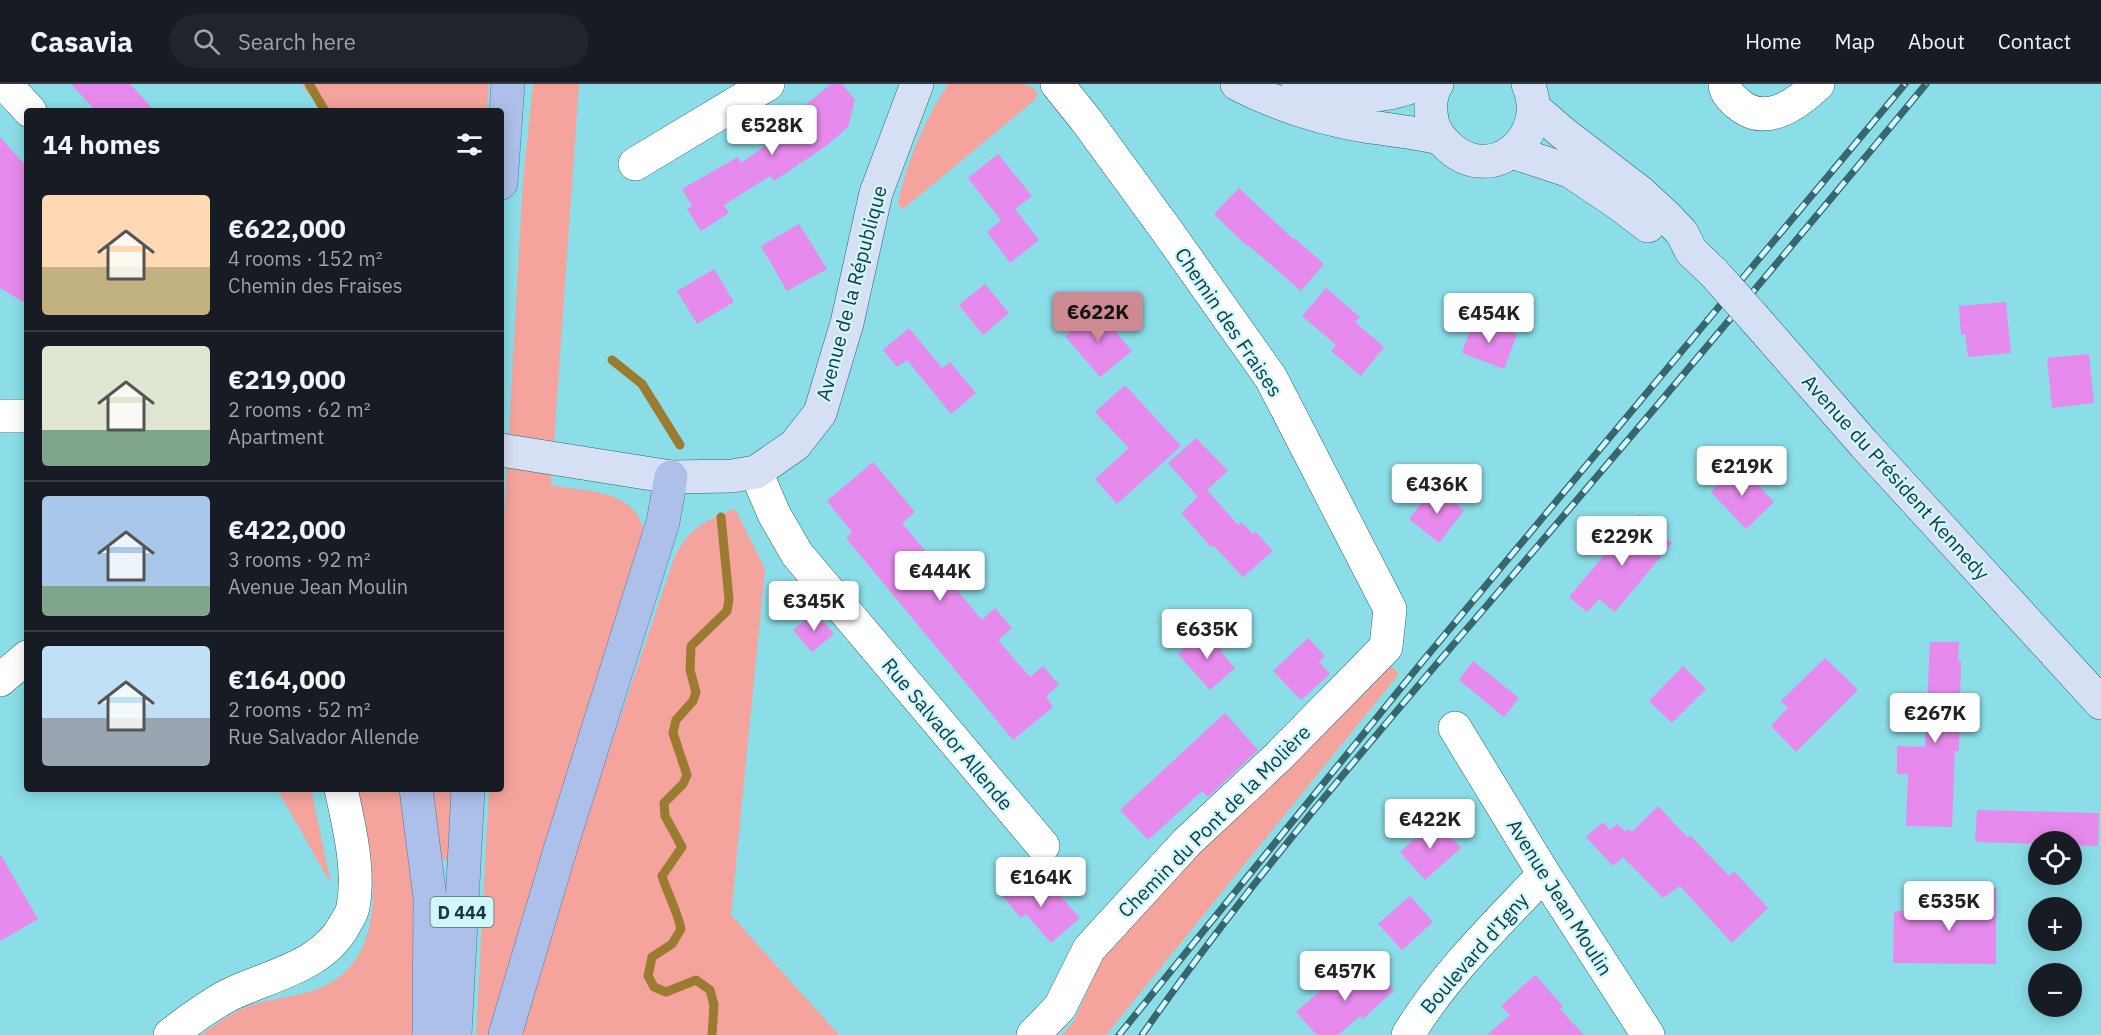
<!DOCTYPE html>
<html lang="en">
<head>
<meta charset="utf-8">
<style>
  body { margin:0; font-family:"IBM Plex Sans",sans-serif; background:#20242c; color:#f1f3f6; height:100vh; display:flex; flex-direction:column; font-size:22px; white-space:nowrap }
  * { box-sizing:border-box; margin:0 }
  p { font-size:20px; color:#9ea1a6 }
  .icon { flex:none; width:33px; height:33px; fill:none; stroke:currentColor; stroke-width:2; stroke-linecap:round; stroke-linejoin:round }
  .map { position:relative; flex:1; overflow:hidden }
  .drawer { position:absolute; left:24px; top:24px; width:480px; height:684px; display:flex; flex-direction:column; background:#171b24; border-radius:6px; box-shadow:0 3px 15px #0003 }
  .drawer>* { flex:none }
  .buttons { position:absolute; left:2028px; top:747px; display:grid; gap:12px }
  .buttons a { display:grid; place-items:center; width:54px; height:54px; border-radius:50%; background:#171b24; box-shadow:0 3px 15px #0003; font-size:30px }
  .price { position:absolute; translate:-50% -51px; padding:0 14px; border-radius:6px; background:#fff; color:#222; font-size:20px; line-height:39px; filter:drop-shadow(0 2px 3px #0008) }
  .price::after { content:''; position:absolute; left:50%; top:36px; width:18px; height:14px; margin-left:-9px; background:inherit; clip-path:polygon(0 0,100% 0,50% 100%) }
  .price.active { background:#ce8a93; color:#111 }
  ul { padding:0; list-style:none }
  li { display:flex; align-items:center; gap:18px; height:150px; padding:0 18px }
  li+li { border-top:2px solid #363941 }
  li span { display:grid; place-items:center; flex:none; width:168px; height:120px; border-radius:6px; color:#555 }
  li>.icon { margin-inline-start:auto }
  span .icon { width:72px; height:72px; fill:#fffc; stroke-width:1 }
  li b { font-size:26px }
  h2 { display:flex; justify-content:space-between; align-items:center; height:72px; padding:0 18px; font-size:26px }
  header { display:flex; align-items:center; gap:36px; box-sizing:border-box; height:84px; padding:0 30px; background:#171b24; border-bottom:2px solid #363941 }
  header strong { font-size:28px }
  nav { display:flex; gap:33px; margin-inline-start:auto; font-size:21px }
  .search { width:420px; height:54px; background:#20242c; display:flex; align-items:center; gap:15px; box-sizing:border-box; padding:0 21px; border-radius:33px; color:#9ea1a6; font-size:22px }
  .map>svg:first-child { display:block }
</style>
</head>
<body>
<header>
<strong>Casavia</strong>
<div class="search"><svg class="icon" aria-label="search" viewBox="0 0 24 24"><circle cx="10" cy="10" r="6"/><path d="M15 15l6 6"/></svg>Search here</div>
<nav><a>Home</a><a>Map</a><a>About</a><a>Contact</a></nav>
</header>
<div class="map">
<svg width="2101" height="951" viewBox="0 0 2101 951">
  <rect width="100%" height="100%" fill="#8bdee8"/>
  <g fill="#f5a49d">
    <path d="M 301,0 L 489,0 L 487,27 L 323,27 Z"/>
    <path d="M 533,0 L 579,0 L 551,401 C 582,408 633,404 643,444 C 645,451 643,460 642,467 L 496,951 L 476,951 L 489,705 L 501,705 L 501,488 L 523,96 Z"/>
    <path d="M 948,0 L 1023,0 L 1032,3 L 1037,9 L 1036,15 L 903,125 L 898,120 C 906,78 925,36 948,0 Z"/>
    <path d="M 735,425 L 765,485 L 731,831 L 839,951 L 518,951 L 558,818 L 673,477 C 686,446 705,436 735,425 Z"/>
    <path d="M 1381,573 L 1399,590 L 1106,951 L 1062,951 L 1074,937 L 1109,859 Z"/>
    <path d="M 277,705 L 311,705 L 331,800 Z"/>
    <path d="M 358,705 L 405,705 L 407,709 L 423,951 L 201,951 C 217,940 233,927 252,921 C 273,914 303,912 323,903 C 395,870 372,767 358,705 Z"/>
    <path d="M 426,705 L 454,705 L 450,771 L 446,777 L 440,773 Z"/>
  </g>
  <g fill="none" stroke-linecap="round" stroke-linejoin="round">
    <g stroke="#9b7b2f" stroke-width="9">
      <path d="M 309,0 L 325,27"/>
      <path d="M 612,276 L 642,300 L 680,361"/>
      <path d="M 712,951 L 714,921 L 710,906 L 696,896 L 666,908 L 654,903 L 648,892 L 652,873 L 672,860 L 681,845 C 677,826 668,811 662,792 L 682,763 L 665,732 L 664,719 L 683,700 L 687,691 L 673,649 L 676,636 L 693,617 L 696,608 L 690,586 L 691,562 L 727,527 L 729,515 L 721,433"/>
    </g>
  </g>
  <g fill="#e78aed">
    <path d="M 71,0 L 130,0 L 155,27 L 96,27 Z"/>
    <path d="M 831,0 L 842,0 L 855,16 L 848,43 L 826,62 L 774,97 L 770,92 L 724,121 L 729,129 L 701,147 L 687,125 L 692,122 L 682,105 L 738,73 L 741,79 L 783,49 L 782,47 L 808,29 L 803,23 Z"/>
    <path d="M 0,53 L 27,83 L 27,220 L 0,204 Z"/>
    <path d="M 998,70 L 1032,112 L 1015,125 L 1039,156 L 1010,179 L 987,148 L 1001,136 L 968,94 Z"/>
    <path d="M 1239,104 L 1293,155 L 1294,154 L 1324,180 L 1301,207 L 1248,161 L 1247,162 L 1214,130 Z"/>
    <path d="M 799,140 L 827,185 L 787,207 L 761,162 Z"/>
    <path d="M 714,185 L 734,218 L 697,240 L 677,207 Z"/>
    <path d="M 985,200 L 1009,229 L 983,251 L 959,221 Z"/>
    <path d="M 1326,204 L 1360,233 L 1355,238 L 1384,263 L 1361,292 L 1331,267 L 1336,261 L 1302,232 Z"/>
    <path d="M 2006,218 L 2011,269 L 1968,273 L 1965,250 L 1961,251 L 1959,222 Z"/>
    <path d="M 1096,225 L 1132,267 L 1100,293 L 1065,252 Z"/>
    <path d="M 1474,235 L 1517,250 L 1504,285 L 1462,269 Z"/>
    <path d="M 909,244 L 942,284 L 950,278 L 976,309 L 951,330 L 907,276 L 897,283 L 883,266 Z"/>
    <path d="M 2089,270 L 2094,319 L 2052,324 L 2047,274 Z"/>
    <path d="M 1125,301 L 1181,362 L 1117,420 L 1095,395 L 1129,364 L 1095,328 Z"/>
    <path d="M 1196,354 L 1228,387 L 1207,406 L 1238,441 L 1241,438 L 1253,450 L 1256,448 L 1273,467 L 1243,493 L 1214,462 L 1211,463 L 1181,429 L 1198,413 L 1168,379 Z"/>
    <path d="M 873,378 L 915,428 L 902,439 L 934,477 L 946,466 L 964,487 L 951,499 L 982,536 L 995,524 L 1012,544 L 998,556 L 1030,593 L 1043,582 L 1059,601 L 1046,612 L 1053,623 L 1013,656 L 846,454 L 852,448 L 827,417 Z"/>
    <path d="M 1738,380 L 1774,418 L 1746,445 L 1711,408 Z"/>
    <path d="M 1434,403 L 1464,426 L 1439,459 L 1409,435 Z"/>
    <path d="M 1639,430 L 1672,459 L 1615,528 L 1599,515 L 1587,528 L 1569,513 Z"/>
    <path d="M 815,528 L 834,550 L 812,568 L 793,546 Z"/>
    <path d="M 1202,547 L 1212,557 L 1220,560 L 1222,569 L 1235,584 L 1210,606 L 1178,570 Z"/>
    <path d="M 1308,554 L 1325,572 L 1319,578 L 1330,590 L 1301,616 L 1273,587 Z"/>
    <path d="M 1930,558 L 1959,558 L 1958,577 L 1961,577 L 1959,667 L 1955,667 L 1952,743 L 1906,742 L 1908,690 L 1897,690 L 1897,662 L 1925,663 Z"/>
    <path d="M 1825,574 L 1858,606 L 1796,668 L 1771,642 L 1788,624 L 1781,617 Z"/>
    <path d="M 1473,577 L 1519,614 L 1504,633 L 1459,596 Z"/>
    <path d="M 1683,582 L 1706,605 L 1672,639 L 1649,617 Z"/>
    <path d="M 1225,629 L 1258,666 L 1208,713 L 1202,707 L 1148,756 L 1120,726 Z"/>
    <path d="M 1658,722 L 1688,754 L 1690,751 L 1729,792 L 1734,787 L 1768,824 L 1732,859 L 1680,802 L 1663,814 L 1623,773 L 1613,782 L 1586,753 L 1603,738 L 1610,746 L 1617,740 L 1625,747 L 1629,745 L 1632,748 Z"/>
    <path d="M 1977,726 L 2099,729 L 2098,762 L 2072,761 L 2072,758 L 2038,758 L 2038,760 L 1975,758 Z"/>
    <path d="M 1435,736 L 1461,764 L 1425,796 L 1400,768 Z"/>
    <path d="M 0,770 L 38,835 L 0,857 Z"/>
    <path d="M 1025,789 L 1046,813 L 1054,805 L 1080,834 L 1051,859 L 1026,830 L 1021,834 L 1001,810 Z"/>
    <path d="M 1958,804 L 1996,804 L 1996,880 L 1893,879 L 1894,827 L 1957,827 Z"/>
    <path d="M 1410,812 L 1433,838 L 1402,866 L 1378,840 Z"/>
    <path d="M 1369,877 L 1394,906 L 1363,935 L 1360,932 L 1338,951 L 1317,951 L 1296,928 L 1330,898 L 1338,906 Z"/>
    <path d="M 2034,888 L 2066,888 L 2066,890 L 2038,890 L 2038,915 L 2035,916 Z"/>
    <path d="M 1535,891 L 1563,922 L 1560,925 L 1584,951 L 1487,951 L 1510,931 L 1501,922 Z"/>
  </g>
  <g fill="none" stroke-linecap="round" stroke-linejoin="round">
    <g stroke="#26676e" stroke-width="34">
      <g id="street">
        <path d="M 5,0 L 30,27"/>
        <path d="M 1725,0 C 1725,8 1731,14 1737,19 C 1765,44 1796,21 1818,0"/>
        <path d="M 635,80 L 768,0"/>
        <path d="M 0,332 L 27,332"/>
        <path d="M 756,388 L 774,430 L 797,470 L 1043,762"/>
        <path d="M 0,596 L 27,573"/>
        <path d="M 1455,644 L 1544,790 L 1648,951"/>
        <path d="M 170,951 C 188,937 207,923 227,912 C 267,892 323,883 345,840 C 348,835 352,829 353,823 C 360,787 349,741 341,705"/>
        <path d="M 1033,951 L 1060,923 L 1089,865 L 1187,758 L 1278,673 L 1386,563 L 1390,525 L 1271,294 L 1167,147 L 1086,36 L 1057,0"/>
        <path d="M 1408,951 C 1444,891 1496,841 1544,790"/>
      </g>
    </g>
    <g stroke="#26676e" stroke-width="34">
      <g id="secondary">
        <path d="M 1237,0 C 1278,21 1325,36 1370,43 C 1394,46 1416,49 1440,54"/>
        <path d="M 1298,0 C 1339,13 1378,18 1418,0"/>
        <path d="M 1437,0 C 1430,10 1430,24 1432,36 C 1434,48 1441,55 1449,63 C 1493,103 1551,52 1528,0"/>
        <path d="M 1534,24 L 1563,49 L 1640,108 L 1666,132 L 1682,149 L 1691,167 L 1714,189"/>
        <path d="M 1512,68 L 1570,87 L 1619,120 L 1648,142"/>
        <path d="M 1755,235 L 1864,360 L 2101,619"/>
        <path d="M 501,366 L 671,393 L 732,392 L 756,388 L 795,361 L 820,329 L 847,239 L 876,109 L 917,0"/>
      </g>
    </g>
    <g stroke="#5475a4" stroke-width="34">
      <g id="primary">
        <path d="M 501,99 L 508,0"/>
        <path d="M 416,705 L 430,814 L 429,951"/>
        <path d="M 455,951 L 468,705"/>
        <path d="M 505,951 L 560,766 L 663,438 L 671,393"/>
      </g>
    </g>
    <use href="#street" stroke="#fff" stroke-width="33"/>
    <use href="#secondary" stroke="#d6e0f4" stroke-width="33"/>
    <use href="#primary" stroke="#adc0ea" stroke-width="33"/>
    <g stroke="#37676d" stroke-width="7">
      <g id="rail">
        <path d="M 1119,951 L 1422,578 L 1905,0"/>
        <path d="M 1142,951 C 1252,793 1382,644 1507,498 C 1648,333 1788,167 1926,0"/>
      </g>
    </g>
    <use href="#rail" stroke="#d0f8fc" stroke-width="4.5" stroke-dasharray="14" stroke-linecap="butt"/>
    <g stroke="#26676e" stroke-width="34" stroke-linecap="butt">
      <path id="secondary-bridge" d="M 1714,189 L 1755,235"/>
    </g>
    <use href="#secondary-bridge" stroke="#d6e0f4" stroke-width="33"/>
  </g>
  <g text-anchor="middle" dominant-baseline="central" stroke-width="4.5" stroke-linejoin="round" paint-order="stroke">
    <rect fill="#d0f8fc" stroke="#4e7276" stroke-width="1.5" x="430.5" y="813" width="63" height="30" rx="4.5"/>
    <g font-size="18" font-weight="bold" fill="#16393d">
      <text x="462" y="828">D 444</text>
    </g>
    <g font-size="20" fill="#16393d" stroke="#d0f8fc">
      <text transform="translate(851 209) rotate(-75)">Avenue de la République</text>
      <text transform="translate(1229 238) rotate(56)">Chemin des Fraises</text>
      <text transform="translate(1896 393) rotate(48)">Avenue du Président Kennedy</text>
      <text transform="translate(948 650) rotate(50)">Rue Salvador Allende</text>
      <text transform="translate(1214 737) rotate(-45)">Chemin du Pont de la Molière</text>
      <text transform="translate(1560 813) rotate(58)">Avenue Jean Moulin</text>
      <text transform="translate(1474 869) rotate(-49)">Boulevard d'Igny</text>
    </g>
  </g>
</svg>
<div class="buttons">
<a><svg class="icon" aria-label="locate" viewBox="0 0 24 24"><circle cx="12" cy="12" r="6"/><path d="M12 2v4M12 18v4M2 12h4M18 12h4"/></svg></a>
<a>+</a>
<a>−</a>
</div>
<b class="price" style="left:772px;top:72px">€528K</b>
<b class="price active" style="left:1098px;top:259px">€622K</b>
<b class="price" style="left:1489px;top:260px">€454K</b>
<b class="price" style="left:1742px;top:413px">€219K</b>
<b class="price" style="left:1437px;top:431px">€436K</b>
<b class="price" style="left:1622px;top:483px">€229K</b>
<b class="price" style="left:940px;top:518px">€444K</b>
<b class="price" style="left:814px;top:548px">€345K</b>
<b class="price" style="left:1207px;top:576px">€635K</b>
<b class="price" style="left:1935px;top:660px">€267K</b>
<b class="price" style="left:1430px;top:766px">€422K</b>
<b class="price" style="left:1041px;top:824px">€164K</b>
<b class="price" style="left:1949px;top:848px">€535K</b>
<b class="price" style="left:1345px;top:918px">€457K</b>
<section class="drawer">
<h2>14 homes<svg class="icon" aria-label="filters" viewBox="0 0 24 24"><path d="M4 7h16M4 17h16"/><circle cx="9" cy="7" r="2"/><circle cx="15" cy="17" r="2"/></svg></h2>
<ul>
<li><span style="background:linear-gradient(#ffd9b3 60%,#c2b280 0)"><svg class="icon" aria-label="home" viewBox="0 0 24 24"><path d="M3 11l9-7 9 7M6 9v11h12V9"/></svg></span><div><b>€622,000</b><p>4 rooms · 152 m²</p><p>Chemin des Fraises</p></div></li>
<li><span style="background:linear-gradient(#dfe7d0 70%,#7fa58c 0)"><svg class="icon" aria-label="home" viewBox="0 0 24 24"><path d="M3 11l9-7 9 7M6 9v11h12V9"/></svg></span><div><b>€219,000</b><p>2 rooms · 62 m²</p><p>Apartment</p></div></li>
<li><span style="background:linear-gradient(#a9c7e8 75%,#7fa58c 0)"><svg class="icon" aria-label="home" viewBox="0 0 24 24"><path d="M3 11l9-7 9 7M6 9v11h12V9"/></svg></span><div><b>€422,000</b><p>3 rooms · 92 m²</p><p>Avenue Jean Moulin</p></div></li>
<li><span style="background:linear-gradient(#bfe0f5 60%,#9aa5b1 0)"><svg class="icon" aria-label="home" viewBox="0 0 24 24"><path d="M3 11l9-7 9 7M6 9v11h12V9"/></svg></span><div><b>€164,000</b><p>2 rooms · 52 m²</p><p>Rue Salvador Allende</p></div></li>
</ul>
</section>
</div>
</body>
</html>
